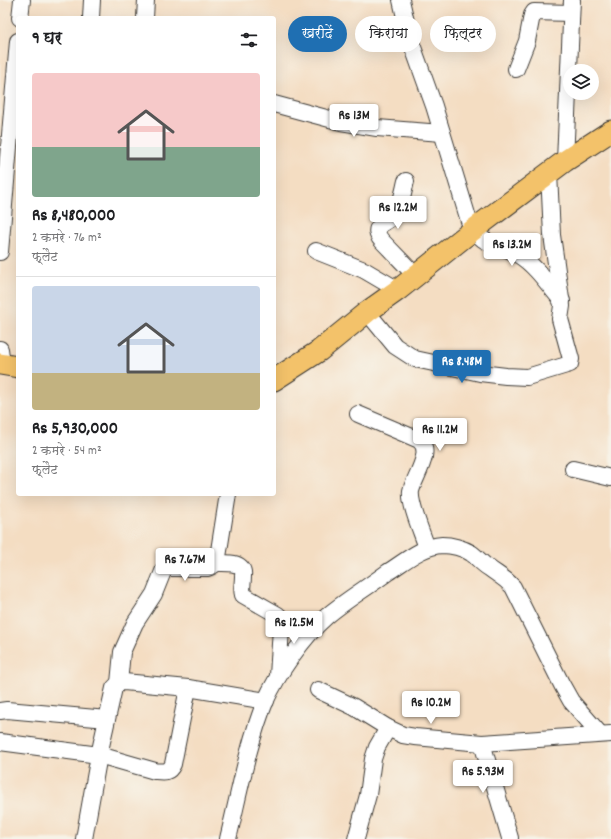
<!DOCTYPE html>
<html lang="hi">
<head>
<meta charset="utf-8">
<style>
  body { margin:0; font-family:Dekko,"Playpen Sans Deva",sans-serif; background:#f6f6f6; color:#202124; height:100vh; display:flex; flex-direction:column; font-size:15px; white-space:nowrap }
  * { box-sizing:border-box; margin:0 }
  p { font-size:13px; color:#757577 }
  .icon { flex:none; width:22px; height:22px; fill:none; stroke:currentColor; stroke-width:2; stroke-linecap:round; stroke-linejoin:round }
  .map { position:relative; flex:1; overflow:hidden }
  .drawer { position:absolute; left:16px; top:16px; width:260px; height:480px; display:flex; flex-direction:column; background:#fff; border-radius:4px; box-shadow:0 4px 16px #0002 }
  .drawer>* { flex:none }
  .guide { position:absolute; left:288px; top:16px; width:263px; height:36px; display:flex; gap:8px }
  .buttons { position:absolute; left:563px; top:64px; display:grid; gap:8px }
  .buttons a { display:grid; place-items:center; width:36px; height:36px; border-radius:50%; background:#fff; box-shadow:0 4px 16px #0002; font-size:20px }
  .price { position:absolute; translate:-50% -34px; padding:0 9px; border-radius:4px; background:#fff; color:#222; font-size:13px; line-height:26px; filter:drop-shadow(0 1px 2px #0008) }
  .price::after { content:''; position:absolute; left:50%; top:24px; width:12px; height:9px; margin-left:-6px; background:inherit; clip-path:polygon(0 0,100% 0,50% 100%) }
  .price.active { background:#1f6fb2; color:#fff }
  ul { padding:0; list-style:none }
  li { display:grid; align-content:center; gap:8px; height:212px; padding:0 16px }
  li+li { border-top:1px solid #e0e0e0 }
  li span { display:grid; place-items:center; height:124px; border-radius:4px; color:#555 }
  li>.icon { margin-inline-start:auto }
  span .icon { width:72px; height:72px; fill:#fffc; stroke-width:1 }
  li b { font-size:17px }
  h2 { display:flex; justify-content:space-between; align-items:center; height:48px; padding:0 16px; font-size:17px }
  .pill { padding:0 14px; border-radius:18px; background:#fff; box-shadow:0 4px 16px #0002; font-size:14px; line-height:36px }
  .pill.active { background:#1f6fb2; color:#fff }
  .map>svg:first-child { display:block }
</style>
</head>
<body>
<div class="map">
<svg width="611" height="839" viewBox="0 0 611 839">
  <rect width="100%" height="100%" fill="#f7f3e8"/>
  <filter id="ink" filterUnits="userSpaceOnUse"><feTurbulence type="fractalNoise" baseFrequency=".025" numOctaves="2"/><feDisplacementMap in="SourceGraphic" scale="8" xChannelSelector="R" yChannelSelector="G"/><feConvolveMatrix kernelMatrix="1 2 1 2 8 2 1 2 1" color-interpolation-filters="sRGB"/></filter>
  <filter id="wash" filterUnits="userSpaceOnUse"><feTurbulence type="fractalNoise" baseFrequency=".012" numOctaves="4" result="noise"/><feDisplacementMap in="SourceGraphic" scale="16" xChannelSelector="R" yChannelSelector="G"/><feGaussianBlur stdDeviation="0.9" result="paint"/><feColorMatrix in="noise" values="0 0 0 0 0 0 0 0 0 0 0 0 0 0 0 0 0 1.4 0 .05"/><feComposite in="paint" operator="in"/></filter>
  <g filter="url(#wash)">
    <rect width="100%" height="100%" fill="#f4ddc2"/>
  </g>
  <g filter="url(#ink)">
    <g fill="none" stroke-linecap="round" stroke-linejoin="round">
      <g stroke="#3c3935" stroke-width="18">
        <g id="minor">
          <path d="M 401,0 L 410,39 L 434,106 L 469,221 C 484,251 498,240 520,256 C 537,267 549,286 562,301"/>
          <path d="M 20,18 L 22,0"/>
          <path d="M 91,18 L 92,0"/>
          <path d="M 145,18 L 146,0"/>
          <path d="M 516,69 L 527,41 L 532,15 L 534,12 L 571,13"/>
          <path d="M 274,104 L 341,122 L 377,128 L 442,133"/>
          <path d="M 565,161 L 572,0"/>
          <path d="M 406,181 C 403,193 401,209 392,217 C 388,221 381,223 379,227 C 375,231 379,238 382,241 L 416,276"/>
          <path d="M 316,251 L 364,270 L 398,290"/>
          <path d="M 0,252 L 18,41"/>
          <path d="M 367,312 L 395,346 L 415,359 L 480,373 L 506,376 L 527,377 L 570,364 L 571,359 L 560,319 L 562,306 L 552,235 L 549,173"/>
          <path d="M 0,349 L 2,364"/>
          <path d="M 358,414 L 419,440 C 434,451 414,477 411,491 C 409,504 423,535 427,548"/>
          <path d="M 573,469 L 611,478"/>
          <path d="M 216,563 C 226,563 245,561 243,576 C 243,584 241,588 243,595 L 278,615 L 281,628 L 278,676"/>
          <path d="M 119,683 L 122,652 L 135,623 L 154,594 L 164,569 L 167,568 L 207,568 C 214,566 216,564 218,557 L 228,494"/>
          <path d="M 318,690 L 354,707 L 388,728"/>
          <path d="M 0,711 L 7,710 L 107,719"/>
          <path d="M 0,742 L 99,755 L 155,771 C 164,772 169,773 173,764 L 188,688"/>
          <path d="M 482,743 L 510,838"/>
          <path d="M 84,839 L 99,755 L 114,688 L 119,683 L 124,682 L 188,688 L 266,701"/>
          <path d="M 228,839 C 239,794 248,744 265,702 C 278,673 303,637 327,616 C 346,600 368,587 388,572 C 404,562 422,546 442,545 C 451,545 463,548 471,553 C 477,557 482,564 489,568 C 498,575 504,577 513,587 L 562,685 L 571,701 L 600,734"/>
          <path d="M 356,839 L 368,795 L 373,759 L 377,747 L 388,728 L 403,735 L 415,737 L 482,743 L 611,734"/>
        </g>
      </g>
      <g stroke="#3c3935" stroke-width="23">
        <g id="major">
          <path d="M 0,364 L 18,367"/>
          <path d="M 274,380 L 319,351 L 367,312 L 398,290 L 473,230 L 565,161 L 611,131"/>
        </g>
      </g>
      <use href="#minor" stroke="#fff" stroke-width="16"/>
      <use href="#major" stroke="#f3c26a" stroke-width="21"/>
    </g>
  </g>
</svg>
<div class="buttons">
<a><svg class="icon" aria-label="layers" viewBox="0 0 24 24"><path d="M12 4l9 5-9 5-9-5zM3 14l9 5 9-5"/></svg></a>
</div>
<b class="price" style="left:354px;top:138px">Rs 13M</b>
<b class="price" style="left:398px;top:230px">Rs 12.2M</b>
<b class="price" style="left:512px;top:267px">Rs 13.2M</b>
<b class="price active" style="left:462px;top:384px">Rs 8.48M</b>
<b class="price" style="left:440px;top:452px">Rs 11.2M</b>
<b class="price" style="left:185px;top:582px">Rs 7.67M</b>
<b class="price" style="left:294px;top:645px">Rs 12.5M</b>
<b class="price" style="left:431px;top:725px">Rs 10.2M</b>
<b class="price" style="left:483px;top:794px">Rs 5.93M</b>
<div class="guide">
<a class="pill active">खरीदें</a>
<a class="pill">किराया</a>
<a class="pill">फ़िल्टर</a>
</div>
<section class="drawer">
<h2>9 घर<svg class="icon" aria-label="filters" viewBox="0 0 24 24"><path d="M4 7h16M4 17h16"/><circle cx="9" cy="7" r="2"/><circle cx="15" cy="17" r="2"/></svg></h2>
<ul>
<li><span style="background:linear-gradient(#f6c9c9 60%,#7fa58c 0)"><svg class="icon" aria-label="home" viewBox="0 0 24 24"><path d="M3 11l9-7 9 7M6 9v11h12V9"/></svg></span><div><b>Rs 8,480,000</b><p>2 कमरे · 76 m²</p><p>फ़्लैट</p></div></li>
<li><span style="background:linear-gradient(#c9d6e8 70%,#c2b280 0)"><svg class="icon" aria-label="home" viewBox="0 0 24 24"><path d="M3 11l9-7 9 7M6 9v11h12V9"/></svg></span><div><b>Rs 5,930,000</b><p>2 कमरे · 54 m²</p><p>फ़्लैट</p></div></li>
</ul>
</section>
</div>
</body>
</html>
